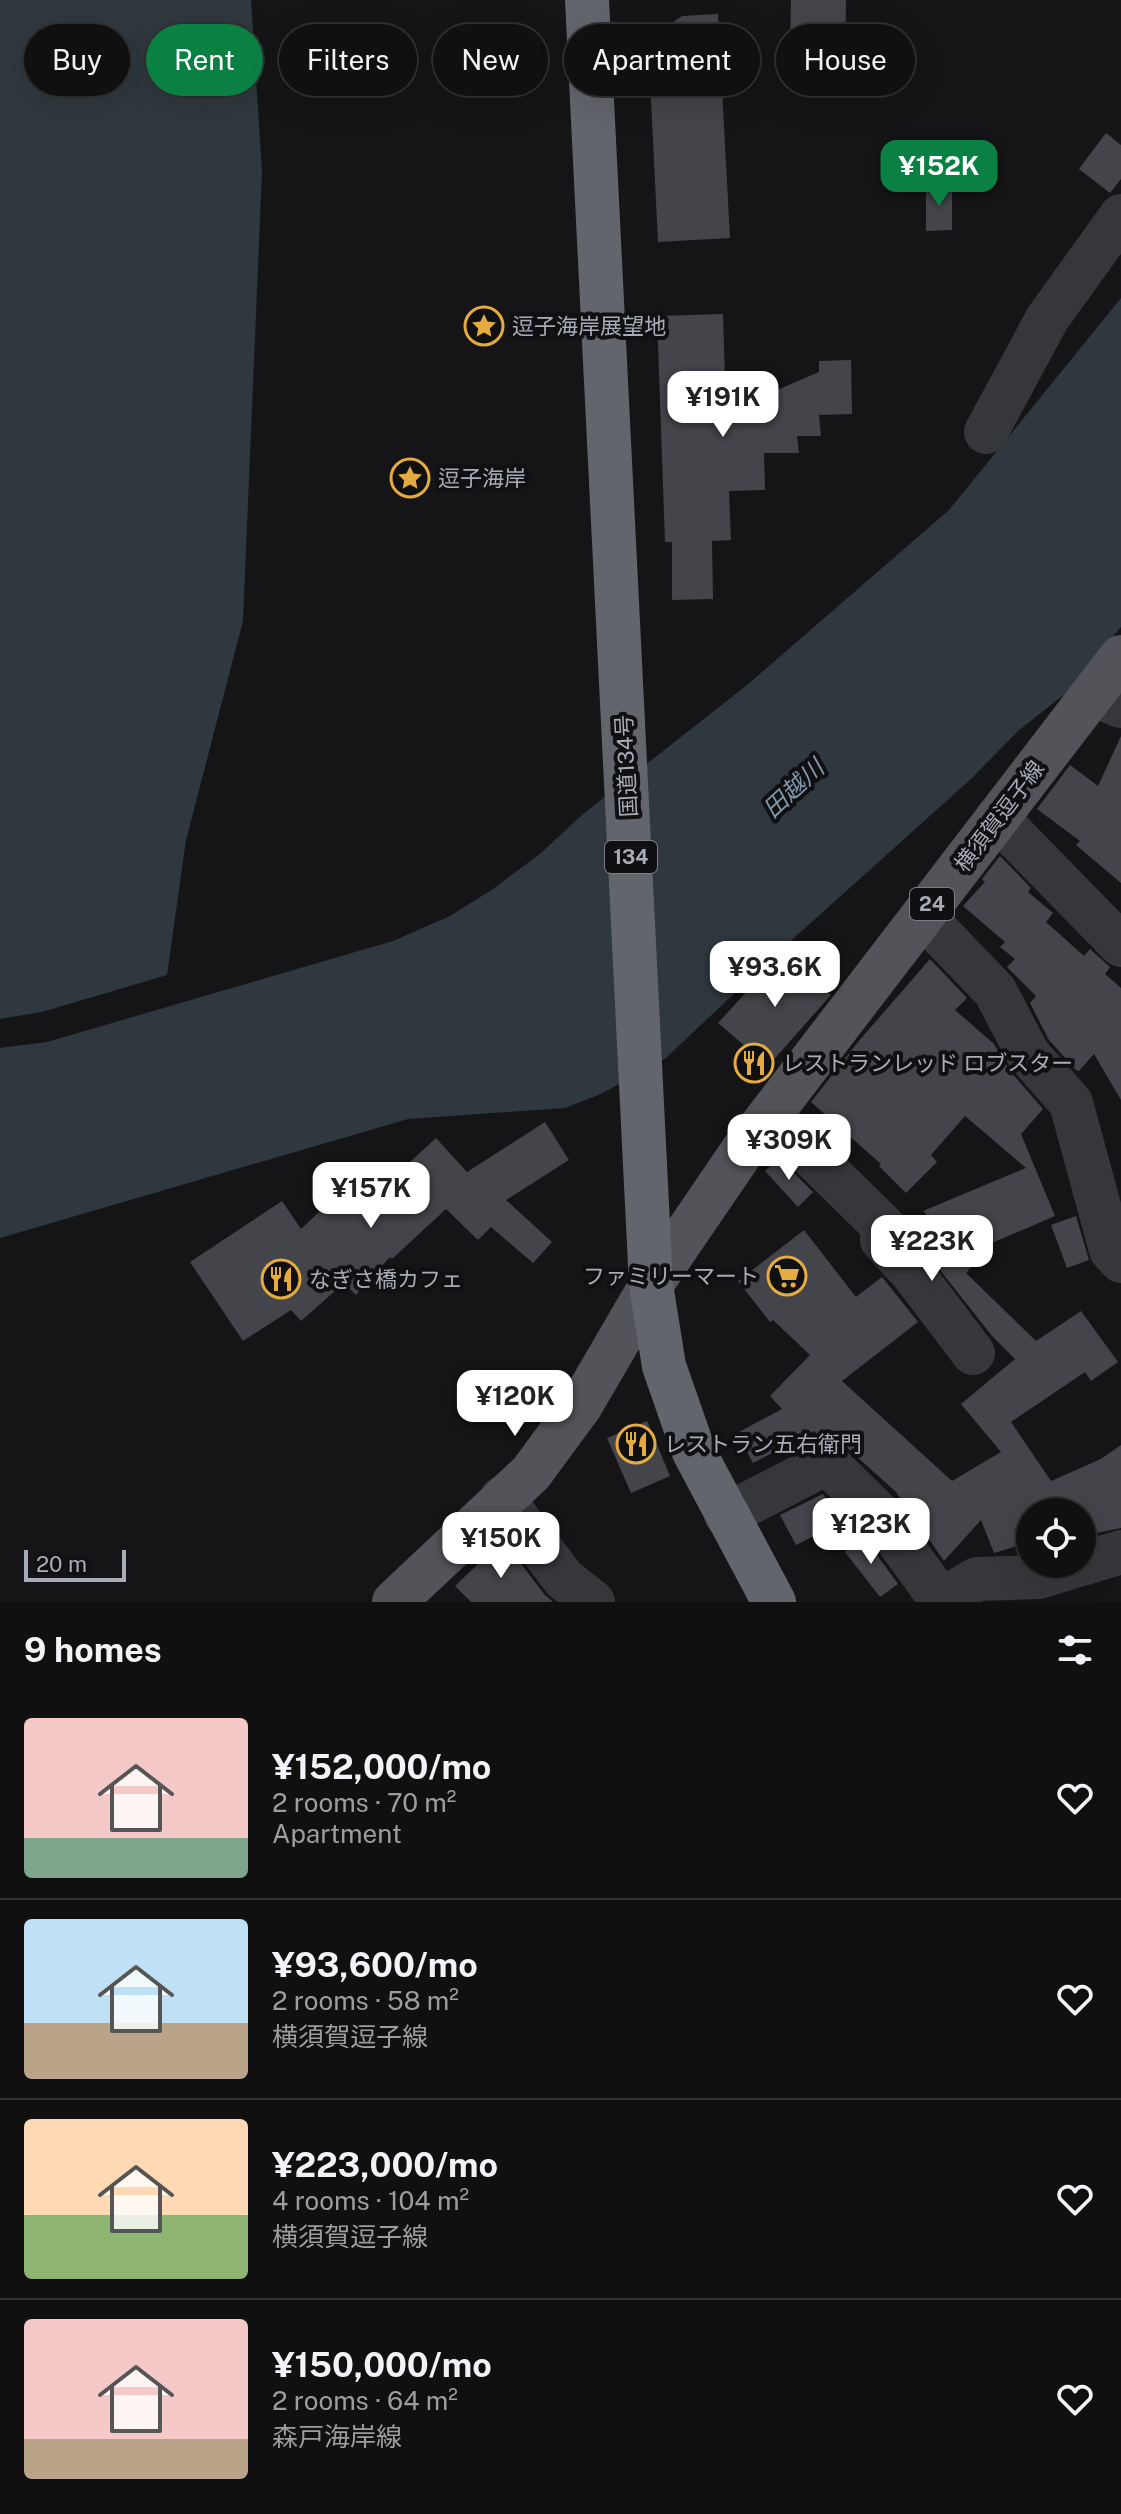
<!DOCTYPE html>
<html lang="en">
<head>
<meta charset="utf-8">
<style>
  body { margin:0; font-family:"Public Sans","Noto Sans JP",sans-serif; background:#19191a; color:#f1f3f6; height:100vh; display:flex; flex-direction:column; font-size:30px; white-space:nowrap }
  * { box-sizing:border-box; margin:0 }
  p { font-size:26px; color:#9c9d9f }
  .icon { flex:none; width:44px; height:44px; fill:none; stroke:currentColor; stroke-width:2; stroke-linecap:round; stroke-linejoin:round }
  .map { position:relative; height:1602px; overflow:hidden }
  .panel { display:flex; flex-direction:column; background:#101011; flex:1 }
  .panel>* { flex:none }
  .hud { position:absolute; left:24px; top:24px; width:1074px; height:72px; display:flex; gap:16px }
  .tools { position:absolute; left:1016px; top:1498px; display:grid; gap:16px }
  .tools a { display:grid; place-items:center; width:80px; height:80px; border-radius:50%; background:#101011; box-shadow:0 8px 32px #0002,0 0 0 2px #303031; font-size:40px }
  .scale { position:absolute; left:24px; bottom:20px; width:102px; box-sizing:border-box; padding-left:8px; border:4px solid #a8acb6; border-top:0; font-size:22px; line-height:28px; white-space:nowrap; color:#a8acb6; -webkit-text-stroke:6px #101012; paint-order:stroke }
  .price { position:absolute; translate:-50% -68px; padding:0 18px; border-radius:16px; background:#fff; color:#222; font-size:26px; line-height:52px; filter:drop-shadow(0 2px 4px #0008) }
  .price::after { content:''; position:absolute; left:50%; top:48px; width:24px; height:18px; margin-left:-12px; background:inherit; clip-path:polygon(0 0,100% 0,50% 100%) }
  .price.current { background:#0b8043; color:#fff }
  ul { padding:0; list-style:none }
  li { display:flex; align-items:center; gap:24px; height:200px; padding:0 24px }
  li+li { border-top:2px solid #303031 }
  li span { display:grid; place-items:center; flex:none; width:224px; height:160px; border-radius:8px; color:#555 }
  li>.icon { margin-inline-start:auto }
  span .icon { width:96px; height:96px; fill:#fffc; stroke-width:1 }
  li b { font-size:34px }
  h2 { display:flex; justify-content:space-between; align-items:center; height:96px; padding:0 24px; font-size:34px }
  .pill { padding:0 28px; border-radius:36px; background:#101011; box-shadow:0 8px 32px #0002,0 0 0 2px #303031; font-size:28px; line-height:72px }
  .pill.current { background:#0b8043; color:#fff }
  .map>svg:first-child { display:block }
</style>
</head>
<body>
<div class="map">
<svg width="1121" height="1602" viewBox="0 0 1121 1602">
  <rect width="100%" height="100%" fill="#151517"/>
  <g fill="#2f383e">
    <path d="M 0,0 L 251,0 L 262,171 L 243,621 L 186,840 L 167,975 L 42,1012 L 0,1019 Z"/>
    <path d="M 1121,298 L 1121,627 L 1066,693 L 1018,731 L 971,779 L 775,955 L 666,1058 L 601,1094 L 565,1108 L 408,1119 L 0,1238 L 0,1048 L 47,1042 L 393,941 L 450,916 L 493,889 L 541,853 L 583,814 L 747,685 L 949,510 Z"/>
  </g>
  <g fill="#44454a">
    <path d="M 791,0 L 846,0 L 845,54 L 883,53 L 883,91 L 795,92 L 795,48 L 790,48 Z"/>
    <path d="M 718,14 L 730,238 L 658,242 L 648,40 L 682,16 Z"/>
    <path d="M 1106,133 L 1121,145 L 1121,179 L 1110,193 L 1079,169 Z"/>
    <path d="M 926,185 L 952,185 L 952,230 L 926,231 Z"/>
    <path d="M 723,314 L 726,412 L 819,372 L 819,361 L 851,360 L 852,414 L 819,415 L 821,436 L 797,436 L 799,453 L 764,453 L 765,490 L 729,491 L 731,540 L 712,541 L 713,599 L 672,600 L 672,542 L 665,542 L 657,316 Z"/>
    <path d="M 1121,736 L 1121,883 L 1076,845 L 1080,841 L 1037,809 L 1070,765 L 1098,786 Z"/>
    <path d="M 1000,856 L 1031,888 L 1028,892 L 1053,913 L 1046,922 L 1084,956 L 1090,949 L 1110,967 L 1105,974 L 1121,988 L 1121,1100 L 1094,1054 L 1079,1071 L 1076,1070 L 1049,1040 L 1030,1003 L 1036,996 L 1007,967 L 1015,959 L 1000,947 L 1005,942 L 963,906 L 985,882 L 982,879 Z"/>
    <path d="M 783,952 L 831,995 L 768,1066 L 718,1023 Z"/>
    <path d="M 930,959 L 967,998 L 955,1010 L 994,1044 L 1009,1070 L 1043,1109 L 1021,1134 L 1055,1216 L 964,1255 L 973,1265 L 966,1273 L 1036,1341 L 1081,1311 L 1118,1362 L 1091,1381 L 1085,1372 L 1011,1422 L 1051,1481 L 1101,1459 L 1121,1445 L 1121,1528 L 1096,1533 L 1089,1512 L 1030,1512 L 1030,1542 L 994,1553 L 981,1520 L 944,1561 L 896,1492 L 844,1445 L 832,1439 L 822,1440 L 814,1431 L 753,1463 L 737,1433 L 782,1409 L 770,1396 L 810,1355 L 773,1320 L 770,1322 L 738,1281 L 804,1230 L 856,1297 L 882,1277 L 918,1322 L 842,1381 L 952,1481 L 1001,1452 L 961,1404 L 1015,1359 L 992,1336 L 921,1246 L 940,1228 L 923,1211 L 1026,1168 L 965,1116 L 931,1155 L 937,1162 L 906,1193 L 879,1166 L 881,1164 L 811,1102 L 858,1042 Z"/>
    <path d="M 545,1122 L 569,1160 L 506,1200 L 552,1242 L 533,1263 L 491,1227 L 478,1240 L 446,1209 L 392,1259 L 390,1257 L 356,1295 L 344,1283 L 301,1321 L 291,1310 L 243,1341 L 190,1262 L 282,1201 L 301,1229 L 365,1168 L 383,1187 L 436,1138 L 467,1172 Z"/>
    <path d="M 779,1158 L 813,1192 L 798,1207 L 765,1171 Z"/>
    <path d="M 1076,1216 L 1089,1260 L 1067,1268 L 1051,1225 Z"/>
    <path d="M 647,1421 L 670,1476 L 631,1493 L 607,1438 Z"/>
    <path d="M 823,1494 L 838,1524 L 796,1545 L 780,1515 Z"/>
    <path d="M 861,1533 L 898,1584 L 880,1597 L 845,1552 Z"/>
    <path d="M 503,1540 L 544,1594 L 553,1602 L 471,1602 L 455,1586 Z"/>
  </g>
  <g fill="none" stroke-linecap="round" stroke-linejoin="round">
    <g stroke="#36373b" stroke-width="44">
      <path d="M 986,432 L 1047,319 L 1121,216"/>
      <path d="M 1091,694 L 1121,706"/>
      <path d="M 997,818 L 1121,945"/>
      <path d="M 923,916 L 995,991 L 1028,1054 L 1071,1103 L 1111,1250 L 1121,1261"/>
      <path d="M 770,1115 L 883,1226 L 882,1240 L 913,1274 L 973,1353"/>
      <path d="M 502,1498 L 564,1579 L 593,1602"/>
      <path d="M 726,1515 L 827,1463 L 877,1512 L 941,1600"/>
      <path d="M 1082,1564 L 1121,1552"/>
      <path d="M 938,1602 L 977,1579 L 1039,1577 L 1081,1564"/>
    </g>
    <path stroke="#53545a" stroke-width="44" d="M 394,1602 L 531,1473 L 581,1405 L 651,1285 L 743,1150 L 1121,657"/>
    <path stroke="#63656c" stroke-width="44" d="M 587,0 L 651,1285 L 664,1366 L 694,1452 L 774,1602"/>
  </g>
  <defs>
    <g id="sight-ring" transform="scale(2)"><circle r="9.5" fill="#101012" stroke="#e3ab40" stroke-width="1.5"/><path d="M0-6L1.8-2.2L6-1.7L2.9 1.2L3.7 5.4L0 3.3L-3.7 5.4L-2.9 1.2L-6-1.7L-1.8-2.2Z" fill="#e3ab40"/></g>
    <g id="restaurant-ring" transform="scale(2)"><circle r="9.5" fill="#101012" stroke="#e3ab40" stroke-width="1.5"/><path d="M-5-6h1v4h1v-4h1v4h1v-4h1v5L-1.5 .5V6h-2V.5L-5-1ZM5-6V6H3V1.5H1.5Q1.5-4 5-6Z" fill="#e3ab40"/></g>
    <g id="supermarket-ring" transform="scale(2)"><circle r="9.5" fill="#101012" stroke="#e3ab40" stroke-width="1.5"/><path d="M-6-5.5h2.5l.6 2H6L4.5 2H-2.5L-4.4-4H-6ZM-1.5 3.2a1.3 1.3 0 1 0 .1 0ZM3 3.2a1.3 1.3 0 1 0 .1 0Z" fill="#e3ab40"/></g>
  </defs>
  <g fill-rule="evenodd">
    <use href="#sight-ring" x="484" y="326"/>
    <use href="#sight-ring" x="410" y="478"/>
    <use href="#restaurant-ring" x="754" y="1063"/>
    <use href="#supermarket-ring" x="787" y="1276"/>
    <use href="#restaurant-ring" x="281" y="1279"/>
    <use href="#restaurant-ring" x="636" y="1444"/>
  </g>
  <g text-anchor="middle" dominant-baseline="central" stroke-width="8" stroke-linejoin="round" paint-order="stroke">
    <g fill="#101012" stroke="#7a7d85" stroke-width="2">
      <rect x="605" y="841" width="52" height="32" rx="6"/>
      <rect x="910" y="888" width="44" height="32" rx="6"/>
    </g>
    <g font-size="20" font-weight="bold" fill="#a8acb6">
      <text x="631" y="857">134</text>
      <text x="932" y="904">24</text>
    </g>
    <g font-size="22" fill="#a8acb6" stroke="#101012" text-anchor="start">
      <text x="512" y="326">逗子海岸展望地</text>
      <text x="438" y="478">逗子海岸</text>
      <text x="782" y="1063">レストランレッド ロブスター</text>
      <text x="759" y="1276" text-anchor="end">ファミリーマート</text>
      <text x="309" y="1279">なぎさ橋カフェ</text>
      <text x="664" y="1444">レストラン五右衛門</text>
    </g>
    <g font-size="22" fill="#a8acb6" stroke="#101012">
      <text transform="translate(626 766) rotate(-93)">国道134号</text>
      <text transform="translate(999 816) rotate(-53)">横須賀逗子線</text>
    </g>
    <g font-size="24" font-style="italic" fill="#819aae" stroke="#101012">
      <text transform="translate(793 788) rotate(-43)">田越川</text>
    </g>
  </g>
</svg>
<div class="tools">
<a><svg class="icon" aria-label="locate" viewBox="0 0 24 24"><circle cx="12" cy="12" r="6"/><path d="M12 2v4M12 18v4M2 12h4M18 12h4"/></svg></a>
</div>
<div class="scale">20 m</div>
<b class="price current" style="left:939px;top:208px">¥152K</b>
<b class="price" style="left:723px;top:439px">¥191K</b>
<b class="price" style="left:775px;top:1009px">¥93.6K</b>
<b class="price" style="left:789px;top:1182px">¥309K</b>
<b class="price" style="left:371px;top:1230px">¥157K</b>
<b class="price" style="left:932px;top:1283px">¥223K</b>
<b class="price" style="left:515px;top:1438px">¥120K</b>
<b class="price" style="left:871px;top:1566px">¥123K</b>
<b class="price" style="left:501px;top:1580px">¥150K</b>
<div class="hud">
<a class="pill">Buy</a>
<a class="pill current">Rent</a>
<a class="pill">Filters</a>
<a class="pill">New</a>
<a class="pill">Apartment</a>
<a class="pill">House</a>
</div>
</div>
<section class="panel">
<h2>9 homes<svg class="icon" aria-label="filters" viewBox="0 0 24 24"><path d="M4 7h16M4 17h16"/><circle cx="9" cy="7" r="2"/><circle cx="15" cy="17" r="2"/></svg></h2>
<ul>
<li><span style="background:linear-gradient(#f6c9c9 75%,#7fa58c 0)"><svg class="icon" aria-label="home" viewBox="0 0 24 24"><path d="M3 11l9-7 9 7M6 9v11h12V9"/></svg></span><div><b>¥152,000/mo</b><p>2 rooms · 70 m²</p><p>Apartment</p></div><svg class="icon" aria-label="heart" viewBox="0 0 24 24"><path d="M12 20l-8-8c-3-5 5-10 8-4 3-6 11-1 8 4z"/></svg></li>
<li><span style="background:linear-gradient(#bfe0f5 65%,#b9a48a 0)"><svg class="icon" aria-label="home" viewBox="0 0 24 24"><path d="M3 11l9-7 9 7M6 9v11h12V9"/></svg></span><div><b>¥93,600/mo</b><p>2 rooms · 58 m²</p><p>横須賀逗子線</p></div><svg class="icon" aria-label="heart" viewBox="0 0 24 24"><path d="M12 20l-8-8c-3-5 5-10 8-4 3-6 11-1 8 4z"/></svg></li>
<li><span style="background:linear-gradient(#ffd9b3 60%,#8fb573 0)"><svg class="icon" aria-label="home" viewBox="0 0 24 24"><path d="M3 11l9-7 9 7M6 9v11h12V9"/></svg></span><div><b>¥223,000/mo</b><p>4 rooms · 104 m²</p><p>横須賀逗子線</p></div><svg class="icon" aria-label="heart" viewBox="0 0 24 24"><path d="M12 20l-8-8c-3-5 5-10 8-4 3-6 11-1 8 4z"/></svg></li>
<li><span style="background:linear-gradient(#f6c9c9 75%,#b9a48a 0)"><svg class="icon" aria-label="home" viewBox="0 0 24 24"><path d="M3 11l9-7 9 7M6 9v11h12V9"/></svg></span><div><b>¥150,000/mo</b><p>2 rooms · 64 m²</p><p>森戸海岸線</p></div><svg class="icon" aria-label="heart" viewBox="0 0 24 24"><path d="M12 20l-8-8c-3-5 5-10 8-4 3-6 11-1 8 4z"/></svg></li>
</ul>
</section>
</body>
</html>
